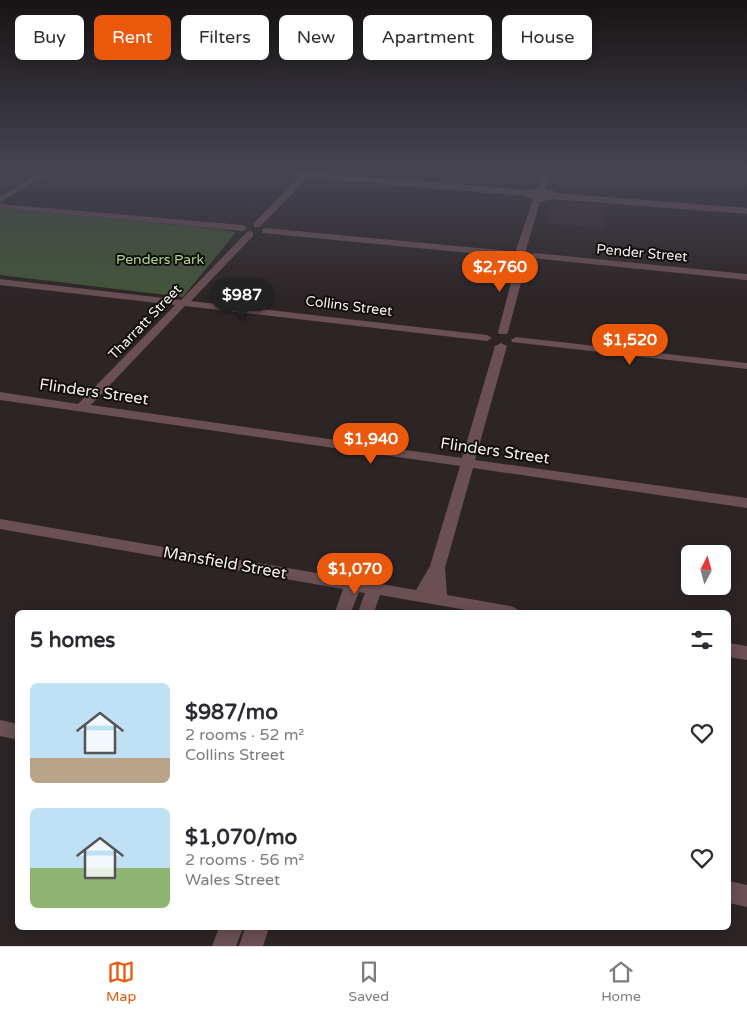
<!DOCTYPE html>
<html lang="en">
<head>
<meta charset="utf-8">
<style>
  body { margin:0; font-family:"Varela Round",sans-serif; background:#f7f7f7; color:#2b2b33; height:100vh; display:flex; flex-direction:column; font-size:19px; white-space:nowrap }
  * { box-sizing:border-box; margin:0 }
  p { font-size:16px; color:#7c7c81 }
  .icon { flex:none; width:28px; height:28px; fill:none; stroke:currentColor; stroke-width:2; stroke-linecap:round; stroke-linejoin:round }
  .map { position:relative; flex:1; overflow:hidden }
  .sheet { position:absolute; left:15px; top:610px; width:716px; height:320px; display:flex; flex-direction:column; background:#fff; border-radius:8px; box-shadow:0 2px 12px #0003 }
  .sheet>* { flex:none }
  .hud { position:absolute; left:15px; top:15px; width:718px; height:45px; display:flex; gap:10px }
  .needle { width:32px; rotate:6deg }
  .tools { position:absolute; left:681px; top:545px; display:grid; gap:10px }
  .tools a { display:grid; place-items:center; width:50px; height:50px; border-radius:8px; background:#fff; box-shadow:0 2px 12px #0003; font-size:25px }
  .price { position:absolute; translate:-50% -42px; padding:0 11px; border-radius:18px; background:#ea580c; color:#fff; font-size:16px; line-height:32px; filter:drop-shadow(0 1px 2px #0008) }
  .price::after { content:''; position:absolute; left:50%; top:30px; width:15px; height:11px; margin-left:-8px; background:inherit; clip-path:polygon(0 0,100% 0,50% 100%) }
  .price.selected { background:#222; color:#fff }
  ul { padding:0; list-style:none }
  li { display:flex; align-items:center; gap:15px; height:125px; padding:0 15px }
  li span { display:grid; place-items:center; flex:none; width:140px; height:100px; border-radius:8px; color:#555 }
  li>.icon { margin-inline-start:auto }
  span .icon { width:60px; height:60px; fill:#fffc; stroke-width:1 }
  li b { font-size:21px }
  h2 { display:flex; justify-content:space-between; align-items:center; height:60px; padding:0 15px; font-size:21px }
  .tag { padding:0 18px; border-radius:8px; background:#fff; box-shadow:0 2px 12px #0003; font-size:18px; line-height:45px }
  .tag.selected { background:#ea580c; color:#fff }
  .menu { display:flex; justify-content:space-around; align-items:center; height:70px; border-top:1px solid #e1e1e2; background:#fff; font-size:14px; color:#7c7c81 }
  .menu a { display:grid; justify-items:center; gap:2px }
  .menu .selected { color:#ea580c }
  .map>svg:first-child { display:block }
</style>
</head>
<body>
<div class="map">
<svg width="747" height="946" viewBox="0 0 747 946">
  <rect width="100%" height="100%" fill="#2c2425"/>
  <path fill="#3a2a2c" d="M 552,200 L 605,205 L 603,228 L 546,223 Z"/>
  <path fill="#435537" d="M 0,208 L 218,229 L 236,232 L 183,297 L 0,275 Z"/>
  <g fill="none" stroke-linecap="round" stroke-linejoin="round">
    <g fill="#6a4f53" fill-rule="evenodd">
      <path d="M 45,170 L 54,170 L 0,202 L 0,197 Z"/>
      <path d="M 542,170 L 550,170 L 546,191 L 542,193 L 538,191 Z"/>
      <path d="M 303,173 L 310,175 L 260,227 L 254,227 L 254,223 Z"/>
      <path d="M 534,196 L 541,198 L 526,250 L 521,253 L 518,252 L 516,250 Z"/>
      <path d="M 0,204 L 243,225 L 247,228 L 243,231 L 0,208 Z"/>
      <path d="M 265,228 L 511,251 L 516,254 L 511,257 L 262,233 L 262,229 Z"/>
      <path d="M 250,231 L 253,232 L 253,236 L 191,301 L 487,335 L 492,338 L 487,341 L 185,306 L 91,405 L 462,458 L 495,346 L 501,343 L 507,346 L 475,460 L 747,498 L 747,508 L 473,468 L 445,568 L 447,595 L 510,606 L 516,608 L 518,612 L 478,612 L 380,595 L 374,612 L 358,612 L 365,593 L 359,592 L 351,612 L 335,612 L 343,589 L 0,529 L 0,519 L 416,590 L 430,566 L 460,466 L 0,400 L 0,392 L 78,404 L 175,305 L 0,285 L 0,279 L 181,300 L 247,232 Z"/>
      <path d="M 535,253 L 747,274 L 747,280 L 532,258 L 532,254 Z"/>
      <path d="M 522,257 L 527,260 L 508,332 L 507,334 L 499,334 L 498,332 L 517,260 Z"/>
      <path d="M 516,337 L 747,363 L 747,369 L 512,342 L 511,340 Z"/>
      <path d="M 729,643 L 747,646 L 747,660 L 729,657 Z"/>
      <path d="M 0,720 L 18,724 L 18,740 L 0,736 Z"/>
      <path d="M 729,881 L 747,885 L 747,907 L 729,903 Z"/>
      <path d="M 219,928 L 243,928 L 236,946 L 212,946 Z"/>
      <path d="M 245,928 L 269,928 L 263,946 L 239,946 Z"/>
    </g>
    <path fill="#6a4f53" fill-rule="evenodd" d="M 248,170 L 289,170 L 529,190 L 539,188 L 555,191 L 556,193 L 747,208 L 747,214 L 552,199 L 540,202 L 524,196 L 252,173 Z"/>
  </g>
  <linearGradient id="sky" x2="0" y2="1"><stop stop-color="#181414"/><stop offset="0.56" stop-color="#454551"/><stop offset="1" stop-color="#454551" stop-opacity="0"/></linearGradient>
  <rect width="747" height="303" fill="url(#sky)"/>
  <g text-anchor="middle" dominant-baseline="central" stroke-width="4" stroke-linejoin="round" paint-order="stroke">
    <g font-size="14" fill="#f4eeee" stroke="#120e0e">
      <text transform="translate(642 253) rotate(5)">Pender Street</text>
      <text transform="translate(349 306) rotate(7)">Collins Street</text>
      <text transform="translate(145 322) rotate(-46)">Tharratt Street</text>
    </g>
    <g font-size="14" fill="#a9d68b" stroke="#120e0e">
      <text x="160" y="259">Penders Park</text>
    </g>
    <g font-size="16" fill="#f4eeee" stroke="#120e0e">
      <text transform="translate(94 392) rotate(8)">Flinders Street</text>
      <text transform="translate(495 451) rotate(8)">Flinders Street</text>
      <text transform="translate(225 563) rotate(10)">Mansfield Street</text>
    </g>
  </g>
</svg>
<div class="tools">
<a><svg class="needle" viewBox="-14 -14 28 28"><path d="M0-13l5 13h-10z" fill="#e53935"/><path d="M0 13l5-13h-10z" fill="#7c7c81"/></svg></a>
</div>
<b class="price" style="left:500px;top:293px">$2,760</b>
<b class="price selected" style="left:242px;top:321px">$987</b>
<b class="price" style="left:630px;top:366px">$1,520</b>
<b class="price" style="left:371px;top:465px">$1,940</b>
<b class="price" style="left:355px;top:595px">$1,070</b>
<div class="hud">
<a class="tag">Buy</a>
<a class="tag selected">Rent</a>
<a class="tag">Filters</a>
<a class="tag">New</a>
<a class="tag">Apartment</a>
<a class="tag">House</a>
</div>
<section class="sheet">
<h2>5 homes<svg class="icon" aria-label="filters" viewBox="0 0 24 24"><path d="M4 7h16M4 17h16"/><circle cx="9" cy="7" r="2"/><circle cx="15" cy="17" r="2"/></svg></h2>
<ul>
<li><span style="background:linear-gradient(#bfe0f5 75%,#b9a48a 0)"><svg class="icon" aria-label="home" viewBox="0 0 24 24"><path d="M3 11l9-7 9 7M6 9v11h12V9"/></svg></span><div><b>$987/mo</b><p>2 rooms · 52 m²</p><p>Collins Street</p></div><svg class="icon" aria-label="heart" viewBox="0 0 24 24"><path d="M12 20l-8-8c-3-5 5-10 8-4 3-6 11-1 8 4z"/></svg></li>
<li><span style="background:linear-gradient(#bfe0f5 60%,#8fb573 0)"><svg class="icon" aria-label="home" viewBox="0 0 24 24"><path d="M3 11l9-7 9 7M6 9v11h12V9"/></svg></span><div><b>$1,070/mo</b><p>2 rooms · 56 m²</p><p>Wales Street</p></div><svg class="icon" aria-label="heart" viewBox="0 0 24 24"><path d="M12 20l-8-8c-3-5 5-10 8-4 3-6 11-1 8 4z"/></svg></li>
</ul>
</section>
</div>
<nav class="menu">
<a class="selected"><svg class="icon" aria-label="map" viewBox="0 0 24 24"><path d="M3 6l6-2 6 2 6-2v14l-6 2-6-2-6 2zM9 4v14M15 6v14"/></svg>Map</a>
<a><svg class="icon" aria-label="saved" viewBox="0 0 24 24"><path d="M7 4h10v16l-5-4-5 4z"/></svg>Saved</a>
<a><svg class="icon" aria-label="home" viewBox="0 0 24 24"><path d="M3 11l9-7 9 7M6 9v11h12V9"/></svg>Home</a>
</nav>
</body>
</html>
